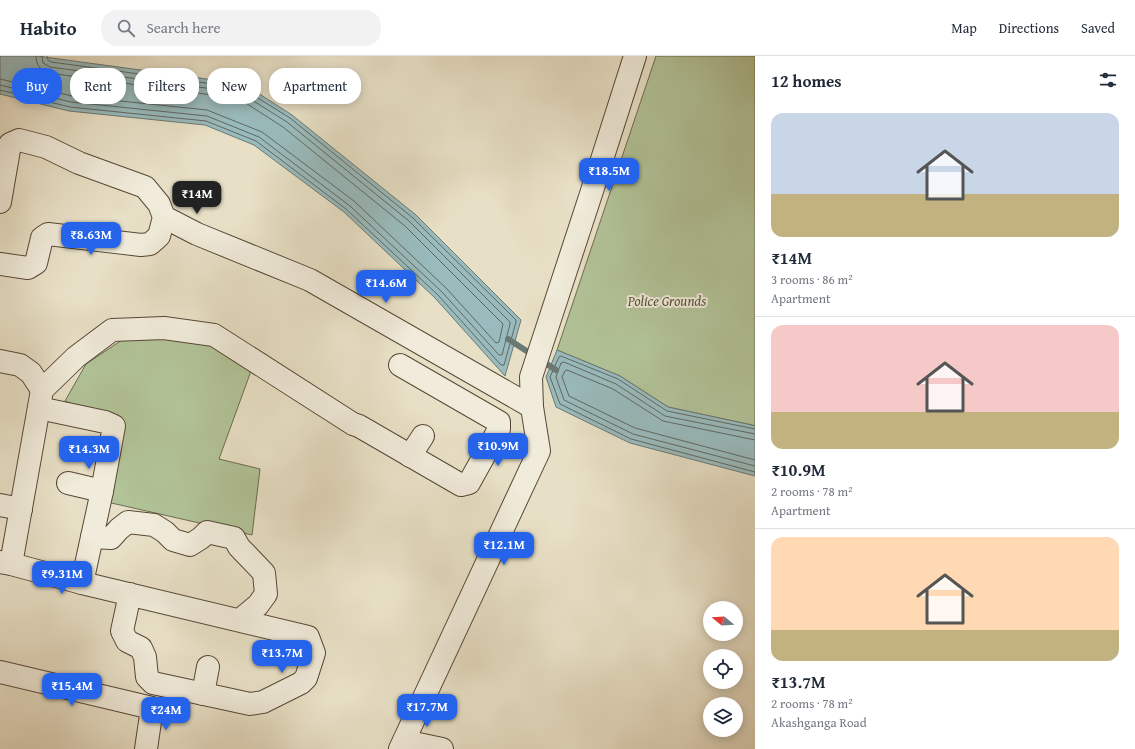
<!DOCTYPE html>
<html lang="en">
<head>
<meta charset="utf-8">
<style>
  body { margin:0; font-family:"Gentium Book Plus",serif; background:#f2f2f3; color:#1f2937; height:100vh; display:flex; flex-direction:column; font-size:15px; white-space:nowrap }
  * { box-sizing:border-box; margin:0 }
  p { font-size:13px; color:#747a83 }
  .icon { flex:none; width:22px; height:22px; fill:none; stroke:currentColor; stroke-width:2; stroke-linecap:round; stroke-linejoin:round }
  .map { position:relative; flex:1; overflow:hidden }
  .side { display:flex; flex-direction:column; background:#fff; width:380px }
  .side>* { flex:none }
  .top-card { position:absolute; left:12px; top:12px; width:380px; height:36px; display:flex; gap:8px }
  .needle { width:26px; rotate:288deg }
  .fabs { position:absolute; left:703px; top:545px; display:grid; gap:8px }
  .fabs a { display:grid; place-items:center; width:40px; height:40px; border-radius:50%; background:#fff; box-shadow:0 2px 10px #0003; font-size:20px }
  .price { position:absolute; translate:-50% -34px; padding:0 9px; border-radius:8px; background:#2563eb; color:#fff; font-size:13px; line-height:26px; filter:drop-shadow(0 1px 2px #0008) }
  .price::after { content:''; position:absolute; left:50%; top:24px; width:12px; height:9px; margin-left:-6px; background:inherit; clip-path:polygon(0 0,100% 0,50% 100%) }
  .price.selected { background:#222; color:#fff }
  ul { padding:0; list-style:none }
  li { display:grid; align-content:center; gap:8px; height:212px; padding:0 16px }
  li+li { border-top:1px solid #e0e1e3 }
  li span { display:grid; place-items:center; height:124px; border-radius:12px; color:#555 }
  li>.icon { margin-inline-start:auto }
  span .icon { width:72px; height:72px; fill:#fffc; stroke-width:1 }
  li b { font-size:17px }
  h2 { display:flex; justify-content:space-between; align-items:center; height:48px; padding:0 16px; font-size:17px }
  .pill { padding:0 14px; border-radius:16px; background:#fff; box-shadow:0 2px 10px #0003; font-size:14px; line-height:36px }
  .pill.selected { background:#2563eb; color:#fff }
  header { display:flex; align-items:center; gap:24px; box-sizing:border-box; height:56px; padding:0 20px; background:#fff; border-bottom:1px solid #e0e1e3 }
  header strong { font-size:19px }
  nav { display:flex; gap:22px; margin-inline-start:auto; font-size:14px }
  .search { width:280px; height:36px; background:#f2f2f3; display:flex; align-items:center; gap:10px; box-sizing:border-box; padding:0 14px; border-radius:16px; color:#747a83; font-size:15px }
  main { display:flex; flex:1; min-height:0 }
  .map>svg:first-child { display:block }
</style>
</head>
<body>
<header>
<strong>Habito</strong>
<div class="search"><svg class="icon" aria-label="search" viewBox="0 0 24 24"><circle cx="10" cy="10" r="6"/><path d="M15 15l6 6"/></svg>Search here</div>
<nav><a>Map</a><a>Directions</a><a>Saved</a></nav>
</header>
<main>
<div class="map">
<svg width="755" height="693" viewBox="0 0 755 693">
  <rect width="100%" height="100%" fill="#e8e0c6"/>
  <filter id="stains"><feTurbulence type="fractalNoise" baseFrequency=".005" numOctaves="4"/><feColorMatrix values="0 0 0 0 .2 0 0 0 0 .09 0 0 0 0 .02 0 0 0 .5 -.17"/></filter>
  <radialGradient id="worn" r=".72"><stop offset=".6" stop-color="#630" stop-opacity="0"/><stop offset="1" stop-color="#630" stop-opacity=".3"/></radialGradient>
  <g fill="#b2c398" stroke="#6c6c50">
    <path d="M 656,0 L 755,0 L 755,370 L 752,369 L 668,351 L 620,320 L 557,294 Z"/>
    <path d="M 125,282 L 170,282 L 219,291 L 251,315 L 219,403 L 260,413 L 252,479 L 107,446 L 118,366 L 65,345 L 86,308 Z"/>
  </g>
  <g fill="#99bbbd" stroke="#6b7974">
    <path d="M 0,0 L 37,0 L 214,24 L 247,30 L 292,59 L 416,159 L 521,264 L 505,320 L 435,242 L 344,156 L 254,89 L 205,69 L 69,55 L 0,38 Z"/>
    <path d="M 557,294 L 620,320 L 668,351 L 752,369 L 755,370 L 755,420 L 630,387 L 556,351 L 546,321 Z"/>
  </g>
  <g fill="none" stroke-linecap="round" stroke-linejoin="round">
    <g stroke="#606862" stroke-width="1">
      <path d="M 0,23 L 72,40 L 207,54 L 262,76 L 354,145 L 446,232 L 496,287 L 499,286 L 503,268 L 405,170 L 283,71 L 241,44 L 212,39 L 49,17 C 40,14 36,9 36,0"/>
      <path d="M 0,29 L 71,46 L 207,60 L 259,81 L 350,150 L 442,236 L 499,299 L 502,299 L 510,268 L 510,266 L 409,165 L 287,66 L 244,39 L 213,33 L 50,11 L 43,7 L 42,0"/>
      <path d="M 0,34 L 70,51 L 206,65 L 256,85 L 346,153 L 438,239 L 501,309 L 504,309 L 516,266 L 516,264 L 413,162 L 290,62 L 245,34 L 213,28 L 51,6 L 48,4 L 47,0"/>
      <path d="M 755,373 L 667,355 L 618,323 L 561,300 L 559,301 L 550,321 L 560,348 L 631,383 L 755,416"/>
      <path d="M 755,378 L 665,360 L 616,328 L 564,306 L 561,307 L 556,321 L 564,344 L 633,378 L 755,410"/>
      <path d="M 755,384 L 663,365 L 613,333 L 567,314 L 565,315 L 562,321 L 569,340 L 635,372 L 755,404"/>
    </g>
    <path stroke="#6b7974" stroke-width="6" d="M 508,283 L 556,314"/>
    <g stroke="#574837" stroke-width="24">
      <g id="minor">
        <path d="M 0,146 L 10,88 L 19,84 L 46,91 L 79,107 L 145,131 L 159,148 L 164,161 L 159,180 L 150,188 L 141,189 L 48,178 L 42,182 L 36,207 L 28,212 L 0,208"/>
        <path d="M 164,161 L 197,178 L 310,224 L 532,351"/>
        <path d="M 0,305 L 20,309 L 31,317 L 42,334"/>
        <path d="M 39,352 L 105,366 L 114,370 L 102,435 L 82,527"/>
        <path d="M 410,400 L 423,380"/>
        <path d="M 68,427 L 102,435"/>
        <path d="M 0,449 L 21,453"/>
        <path d="M 92,481 L 111,482 L 119,473 L 128,466 L 154,469 L 165,476 L 173,484 L 190,489 L 201,482 L 207,476 L 234,482 L 239,491 L 264,517 L 266,538 L 258,549 L 240,564"/>
        <path d="M 0,506 L 11,508 L 82,527 L 308,581 L 314,597 L 306,622 L 301,627 L 263,646 L 250,648 L 153,627 L 147,621 L 145,601 L 141,592 L 127,585 L 122,575 L 130,538"/>
        <path d="M 11,508 L 42,334 L 76,301 L 112,274 L 164,272 L 214,279 L 353,368 L 359,370 L 461,429 L 469,427 L 499,373 L 499,366 L 400,309"/>
        <path d="M 0,616 L 152,652 L 146,693"/>
        <path d="M 203,638 L 208,611"/>
        <path d="M 404,685 L 442,693"/>
        <path d="M 400,693 L 539,395 L 532,351 L 531,321 L 591,138 L 635,0"/>
      </g>
    </g>
    <use href="#minor" stroke="#f0ebda" stroke-width="22"/>
  </g>
  <g text-anchor="middle" dominant-baseline="central" stroke-width="4" stroke-linejoin="round" paint-order="stroke">
    <g font-size="14" font-style="italic" fill="#58523a" stroke="#f0ebda">
      <text x="667" y="245">Police Grounds</text>
    </g>
  </g>
  <rect width="100%" height="100%" filter="url(#stains)"/>
  <rect width="100%" height="100%" fill="url(#worn)"/>
</svg>
<div class="fabs">
<a><svg class="needle" viewBox="-14 -14 28 28"><path d="M0-13l5 13h-10z" fill="#e53935"/><path d="M0 13l5-13h-10z" fill="#747a83"/></svg></a>
<a><svg class="icon" aria-label="locate" viewBox="0 0 24 24"><circle cx="12" cy="12" r="6"/><path d="M12 2v4M12 18v4M2 12h4M18 12h4"/></svg></a>
<a><svg class="icon" aria-label="layers" viewBox="0 0 24 24"><path d="M12 4l9 5-9 5-9-5zM3 14l9 5 9-5"/></svg></a>
</div>
<b class="price" style="left:609px;top:136px">₹18.5M</b>
<b class="price selected" style="left:197px;top:159px">₹14M</b>
<b class="price" style="left:91px;top:200px">₹8.63M</b>
<b class="price" style="left:386px;top:248px">₹14.6M</b>
<b class="price" style="left:498px;top:411px">₹10.9M</b>
<b class="price" style="left:89px;top:414px">₹14.3M</b>
<b class="price" style="left:504px;top:510px">₹12.1M</b>
<b class="price" style="left:62px;top:539px">₹9.31M</b>
<b class="price" style="left:282px;top:618px">₹13.7M</b>
<b class="price" style="left:72px;top:651px">₹15.4M</b>
<b class="price" style="left:427px;top:672px">₹17.7M</b>
<b class="price" style="left:166px;top:675px">₹24M</b>
<div class="top-card">
<a class="pill selected">Buy</a>
<a class="pill">Rent</a>
<a class="pill">Filters</a>
<a class="pill">New</a>
<a class="pill">Apartment</a>
</div>
</div>
<section class="side">
<h2>12 homes<svg class="icon" aria-label="filters" viewBox="0 0 24 24"><path d="M4 7h16M4 17h16"/><circle cx="9" cy="7" r="2"/><circle cx="15" cy="17" r="2"/></svg></h2>
<ul>
<li><span style="background:linear-gradient(#c9d6e8 65%,#c2b280 0)"><svg class="icon" aria-label="home" viewBox="0 0 24 24"><path d="M3 11l9-7 9 7M6 9v11h12V9"/></svg></span><div><b>₹14M</b><p>3 rooms · 86 m²</p><p>Apartment</p></div></li>
<li><span style="background:linear-gradient(#f6c9c9 70%,#c2b280 0)"><svg class="icon" aria-label="home" viewBox="0 0 24 24"><path d="M3 11l9-7 9 7M6 9v11h12V9"/></svg></span><div><b>₹10.9M</b><p>2 rooms · 78 m²</p><p>Apartment</p></div></li>
<li><span style="background:linear-gradient(#ffd9b3 75%,#c2b280 0)"><svg class="icon" aria-label="home" viewBox="0 0 24 24"><path d="M3 11l9-7 9 7M6 9v11h12V9"/></svg></span><div><b>₹13.7M</b><p>2 rooms · 78 m²</p><p>Akashganga Road</p></div></li>
</ul>
</section>
</main>
</body>
</html>
